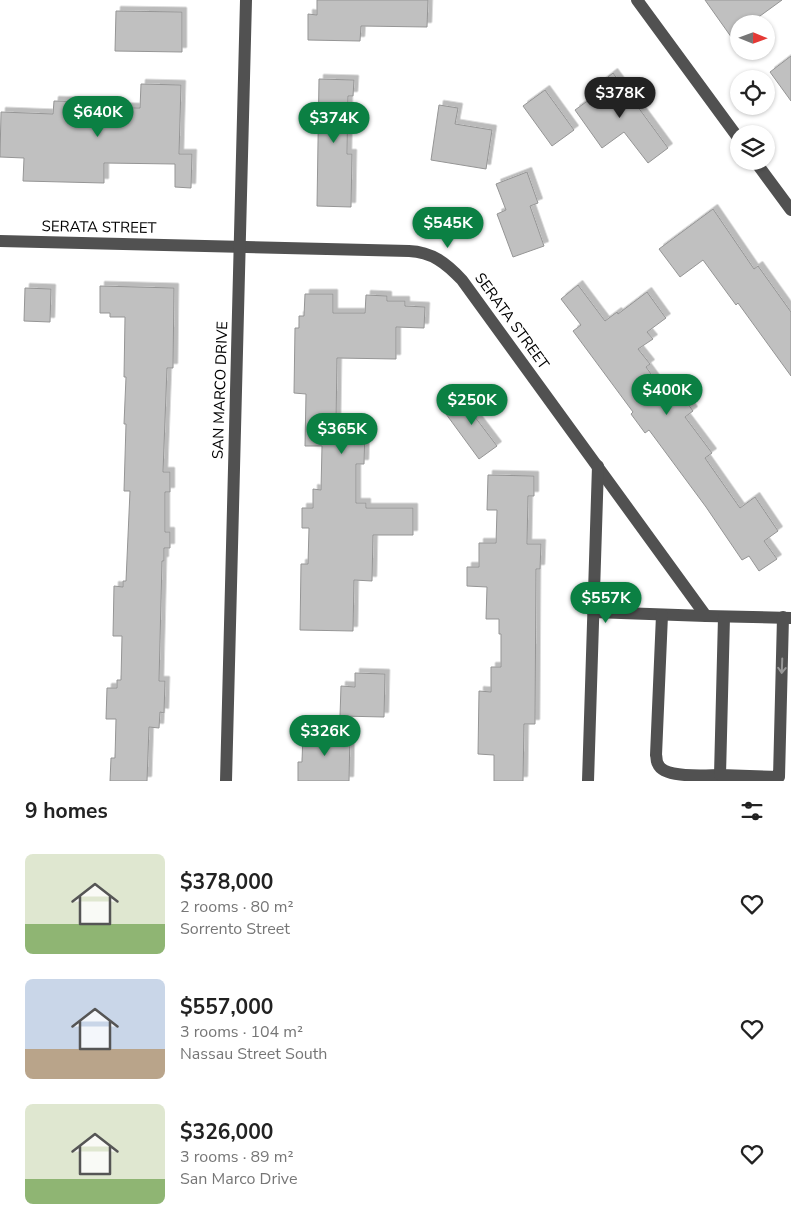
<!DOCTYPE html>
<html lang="en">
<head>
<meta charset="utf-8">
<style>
  body { margin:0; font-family:"Nunito Sans",sans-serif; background:#f6f6f6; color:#222; height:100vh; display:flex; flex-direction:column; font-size:19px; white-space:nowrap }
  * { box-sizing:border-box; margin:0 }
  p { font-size:16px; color:#767676 }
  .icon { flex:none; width:28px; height:28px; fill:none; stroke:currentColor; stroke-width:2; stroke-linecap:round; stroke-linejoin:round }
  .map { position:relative; height:781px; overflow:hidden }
  .drawer { display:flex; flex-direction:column; background:#fff; flex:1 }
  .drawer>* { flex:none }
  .needle { width:32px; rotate:91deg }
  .tools { position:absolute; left:730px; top:15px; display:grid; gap:10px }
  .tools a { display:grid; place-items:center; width:45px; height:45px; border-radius:50%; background:#fff; box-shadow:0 1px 4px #0004; font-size:25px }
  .price { position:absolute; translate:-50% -42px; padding:0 11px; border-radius:18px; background:#0b8043; color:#fff; font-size:16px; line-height:32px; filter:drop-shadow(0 1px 2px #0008) }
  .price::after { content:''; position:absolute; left:50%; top:30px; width:15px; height:11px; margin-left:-8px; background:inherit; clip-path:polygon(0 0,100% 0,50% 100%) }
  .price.active { background:#222; color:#fff }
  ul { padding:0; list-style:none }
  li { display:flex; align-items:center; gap:15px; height:125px; padding:0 25px }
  li span { display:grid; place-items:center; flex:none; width:140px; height:100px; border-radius:8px; color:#555 }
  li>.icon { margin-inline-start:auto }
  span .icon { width:60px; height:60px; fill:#fffc; stroke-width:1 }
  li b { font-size:21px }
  h2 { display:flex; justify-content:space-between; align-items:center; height:60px; padding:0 25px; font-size:21px }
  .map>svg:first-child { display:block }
</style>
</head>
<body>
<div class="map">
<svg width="791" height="781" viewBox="0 0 791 781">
  <defs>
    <filter id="shadow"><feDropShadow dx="4.5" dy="-4.5" stdDeviation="0" flood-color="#0004"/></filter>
  </defs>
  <rect width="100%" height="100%" fill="#fff"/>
  <g fill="#c0c0c0" stroke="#959595" filter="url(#shadow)">
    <path d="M 317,0 L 428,0 L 427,27 L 361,26 L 360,41 L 308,40 L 308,14 L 317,15 Z"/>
    <path d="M 705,0 L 782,0 L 749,24 L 739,24 L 739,48 Z"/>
    <path d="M 116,11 L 182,12 L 182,52 L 115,51 Z"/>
    <path d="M 791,56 L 791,101 L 770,72 Z"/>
    <path d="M 613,73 L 668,148 L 648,163 L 624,132 L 602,148 L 575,110 L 597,94 L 595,90 L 600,86 L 599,84 Z"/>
    <path d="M 319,79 L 354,80 L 353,96 L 348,96 L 347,154 L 352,154 L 351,207 L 317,206 Z"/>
    <path d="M 141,84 L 181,85 L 179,154 L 192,154 L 191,188 L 175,187 L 175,164 L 104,163 L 104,183 L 23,181 L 24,158 L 0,157 L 1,112 L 53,114 L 54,101 L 95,102 L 95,107 L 140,108 Z"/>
    <path d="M 545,90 L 574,130 L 552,146 L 523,106 Z"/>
    <path d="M 439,105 L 458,108 L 455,124 L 492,130 L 486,169 L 431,160 Z"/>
    <path d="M 527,172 L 538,203 L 530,206 L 544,246 L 513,257 L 497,214 L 506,210 L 496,184 Z"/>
    <path d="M 713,209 L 754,269 L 758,266 L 791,312 L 791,376 L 738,303 L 736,305 L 703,260 L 680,277 L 659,249 Z"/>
    <path d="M 578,285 L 605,321 L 617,312 L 618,314 L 647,292 L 665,317 L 666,318 L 647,332 L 653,339 L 638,349 L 650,364 L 646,367 L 670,400 L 680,393 L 693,411 L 685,417 L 712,453 L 705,458 L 740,508 L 755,497 L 778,531 L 764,541 L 777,559 L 759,571 L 749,556 L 742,560 L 706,507 L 649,430 L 645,433 L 631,414 L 633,412 L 573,331 L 581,325 L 561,299 Z"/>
    <path d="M 100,286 L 174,288 L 173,368 L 167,368 L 163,472 L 170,472 L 170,492 L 165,492 L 165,532 L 170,532 L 170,548 L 164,548 L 164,561 L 162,561 L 159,681 L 165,681 L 164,713 L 160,712 L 159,728 L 149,727 L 147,781 L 110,781 L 111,758 L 115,758 L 116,719 L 106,719 L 107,688 L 117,688 L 117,680 L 121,680 L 122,636 L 113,636 L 114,586 L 123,587 L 123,581 L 126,581 L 130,491 L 124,491 L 126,424 L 124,424 L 126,377 L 124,377 L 125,317 L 110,317 L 110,313 L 100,313 Z"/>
    <path d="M 25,288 L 51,289 L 50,322 L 24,321 Z"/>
    <path d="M 305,294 L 333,294 L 333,313 L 365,313 L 366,295 L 387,296 L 387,301 L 405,301 L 405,306 L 425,307 L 424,328 L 396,327 L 396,359 L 337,358 L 336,424 L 358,425 L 357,430 L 365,430 L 364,464 L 356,464 L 356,503 L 366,503 L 366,508 L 413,508 L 413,535 L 373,535 L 372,581 L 354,580 L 353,631 L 300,630 L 301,564 L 308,564 L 309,528 L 302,528 L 302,508 L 313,508 L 313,489 L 321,490 L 322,446 L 305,446 L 306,394 L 294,393 L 295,328 L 299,328 L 299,316 L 304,316 Z"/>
    <path d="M 474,394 L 485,409 L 475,417 L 497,446 L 479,459 L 446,414 Z"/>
    <path d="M 488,475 L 534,476 L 534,496 L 528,496 L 527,544 L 541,544 L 540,569 L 536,569 L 535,724 L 524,724 L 523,781 L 494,781 L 494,755 L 478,754 L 479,691 L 491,692 L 491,667 L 501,667 L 501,634 L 499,634 L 499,619 L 486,619 L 487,587 L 467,586 L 467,567 L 479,567 L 479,543 L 496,543 L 497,510 L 487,510 Z"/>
    <path d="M 355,673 L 385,674 L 384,717 L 340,716 L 341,686 L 355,687 Z"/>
    <path d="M 303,732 L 350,733 L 349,781 L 298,781 L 298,762 L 302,762 Z"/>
  </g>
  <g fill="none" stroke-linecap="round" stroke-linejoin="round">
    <g stroke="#515151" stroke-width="12">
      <path d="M 637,0 L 739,139"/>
      <path d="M 755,161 L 791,210"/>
      <path d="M 0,241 L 409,251 C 432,252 446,263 462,280 L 706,616"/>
      <path d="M 593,612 L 706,616 L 791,618"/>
      <path d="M 662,615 L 656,755 C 657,758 656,761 658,764 C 664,779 706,775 720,775"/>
      <path d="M 724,617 L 720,775 L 779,777 L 783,617"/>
      <path d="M 226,781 L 246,0"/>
      <path d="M 588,781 L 598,466"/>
    </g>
  </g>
  <defs><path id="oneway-shaft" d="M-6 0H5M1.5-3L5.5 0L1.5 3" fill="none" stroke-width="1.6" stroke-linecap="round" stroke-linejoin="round" transform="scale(1.25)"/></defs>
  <use stroke="#979797" href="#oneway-shaft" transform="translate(782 666) rotate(92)"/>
  <g text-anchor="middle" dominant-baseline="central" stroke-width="4" stroke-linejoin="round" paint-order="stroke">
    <g font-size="15" fill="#000" stroke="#fff">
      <text transform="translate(99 227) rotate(1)">SERATA STREET</text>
      <text transform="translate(512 321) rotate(54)">SERATA STREET</text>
      <text transform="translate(220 390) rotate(-88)">SAN MARCO DRIVE</text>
    </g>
  </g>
</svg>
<div class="tools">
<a><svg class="needle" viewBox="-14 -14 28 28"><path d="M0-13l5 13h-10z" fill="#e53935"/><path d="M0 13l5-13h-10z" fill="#767676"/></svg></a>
<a><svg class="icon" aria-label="locate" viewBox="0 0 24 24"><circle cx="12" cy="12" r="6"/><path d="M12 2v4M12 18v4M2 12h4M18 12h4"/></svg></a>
<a><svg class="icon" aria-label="layers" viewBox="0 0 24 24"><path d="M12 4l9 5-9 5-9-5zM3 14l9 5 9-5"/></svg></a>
</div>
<b class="price active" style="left:620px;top:119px">$378K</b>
<b class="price" style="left:98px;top:138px">$640K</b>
<b class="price" style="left:334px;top:144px">$374K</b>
<b class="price" style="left:448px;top:249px">$545K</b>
<b class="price" style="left:667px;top:416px">$400K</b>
<b class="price" style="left:472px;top:426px">$250K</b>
<b class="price" style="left:342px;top:455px">$365K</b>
<b class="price" style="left:606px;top:624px">$557K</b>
<b class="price" style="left:325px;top:757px">$326K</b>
</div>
<section class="drawer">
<h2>9 homes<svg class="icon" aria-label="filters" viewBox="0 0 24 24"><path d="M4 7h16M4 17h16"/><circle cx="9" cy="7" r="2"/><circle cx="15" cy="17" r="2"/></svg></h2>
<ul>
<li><span style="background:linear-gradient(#dfe7d0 70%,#8fb573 0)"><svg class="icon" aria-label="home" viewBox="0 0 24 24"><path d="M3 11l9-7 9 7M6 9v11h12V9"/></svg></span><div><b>$378,000</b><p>2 rooms · 80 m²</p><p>Sorrento Street</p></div><svg class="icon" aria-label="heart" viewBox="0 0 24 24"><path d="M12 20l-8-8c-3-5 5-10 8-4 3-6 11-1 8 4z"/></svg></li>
<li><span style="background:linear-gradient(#c9d6e8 70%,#b9a48a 0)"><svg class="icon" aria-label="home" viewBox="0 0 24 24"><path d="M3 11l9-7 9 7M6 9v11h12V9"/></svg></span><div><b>$557,000</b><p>3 rooms · 104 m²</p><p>Nassau Street South</p></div><svg class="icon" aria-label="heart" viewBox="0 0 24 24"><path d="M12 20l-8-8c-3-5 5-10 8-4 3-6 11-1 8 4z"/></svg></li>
<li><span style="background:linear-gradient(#dfe7d0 75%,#8fb573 0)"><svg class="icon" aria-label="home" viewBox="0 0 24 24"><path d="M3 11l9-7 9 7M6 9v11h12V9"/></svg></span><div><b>$326,000</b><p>3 rooms · 89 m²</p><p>San Marco Drive</p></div><svg class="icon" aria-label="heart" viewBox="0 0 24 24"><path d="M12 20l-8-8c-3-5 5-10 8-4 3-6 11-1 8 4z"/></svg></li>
</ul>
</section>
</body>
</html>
